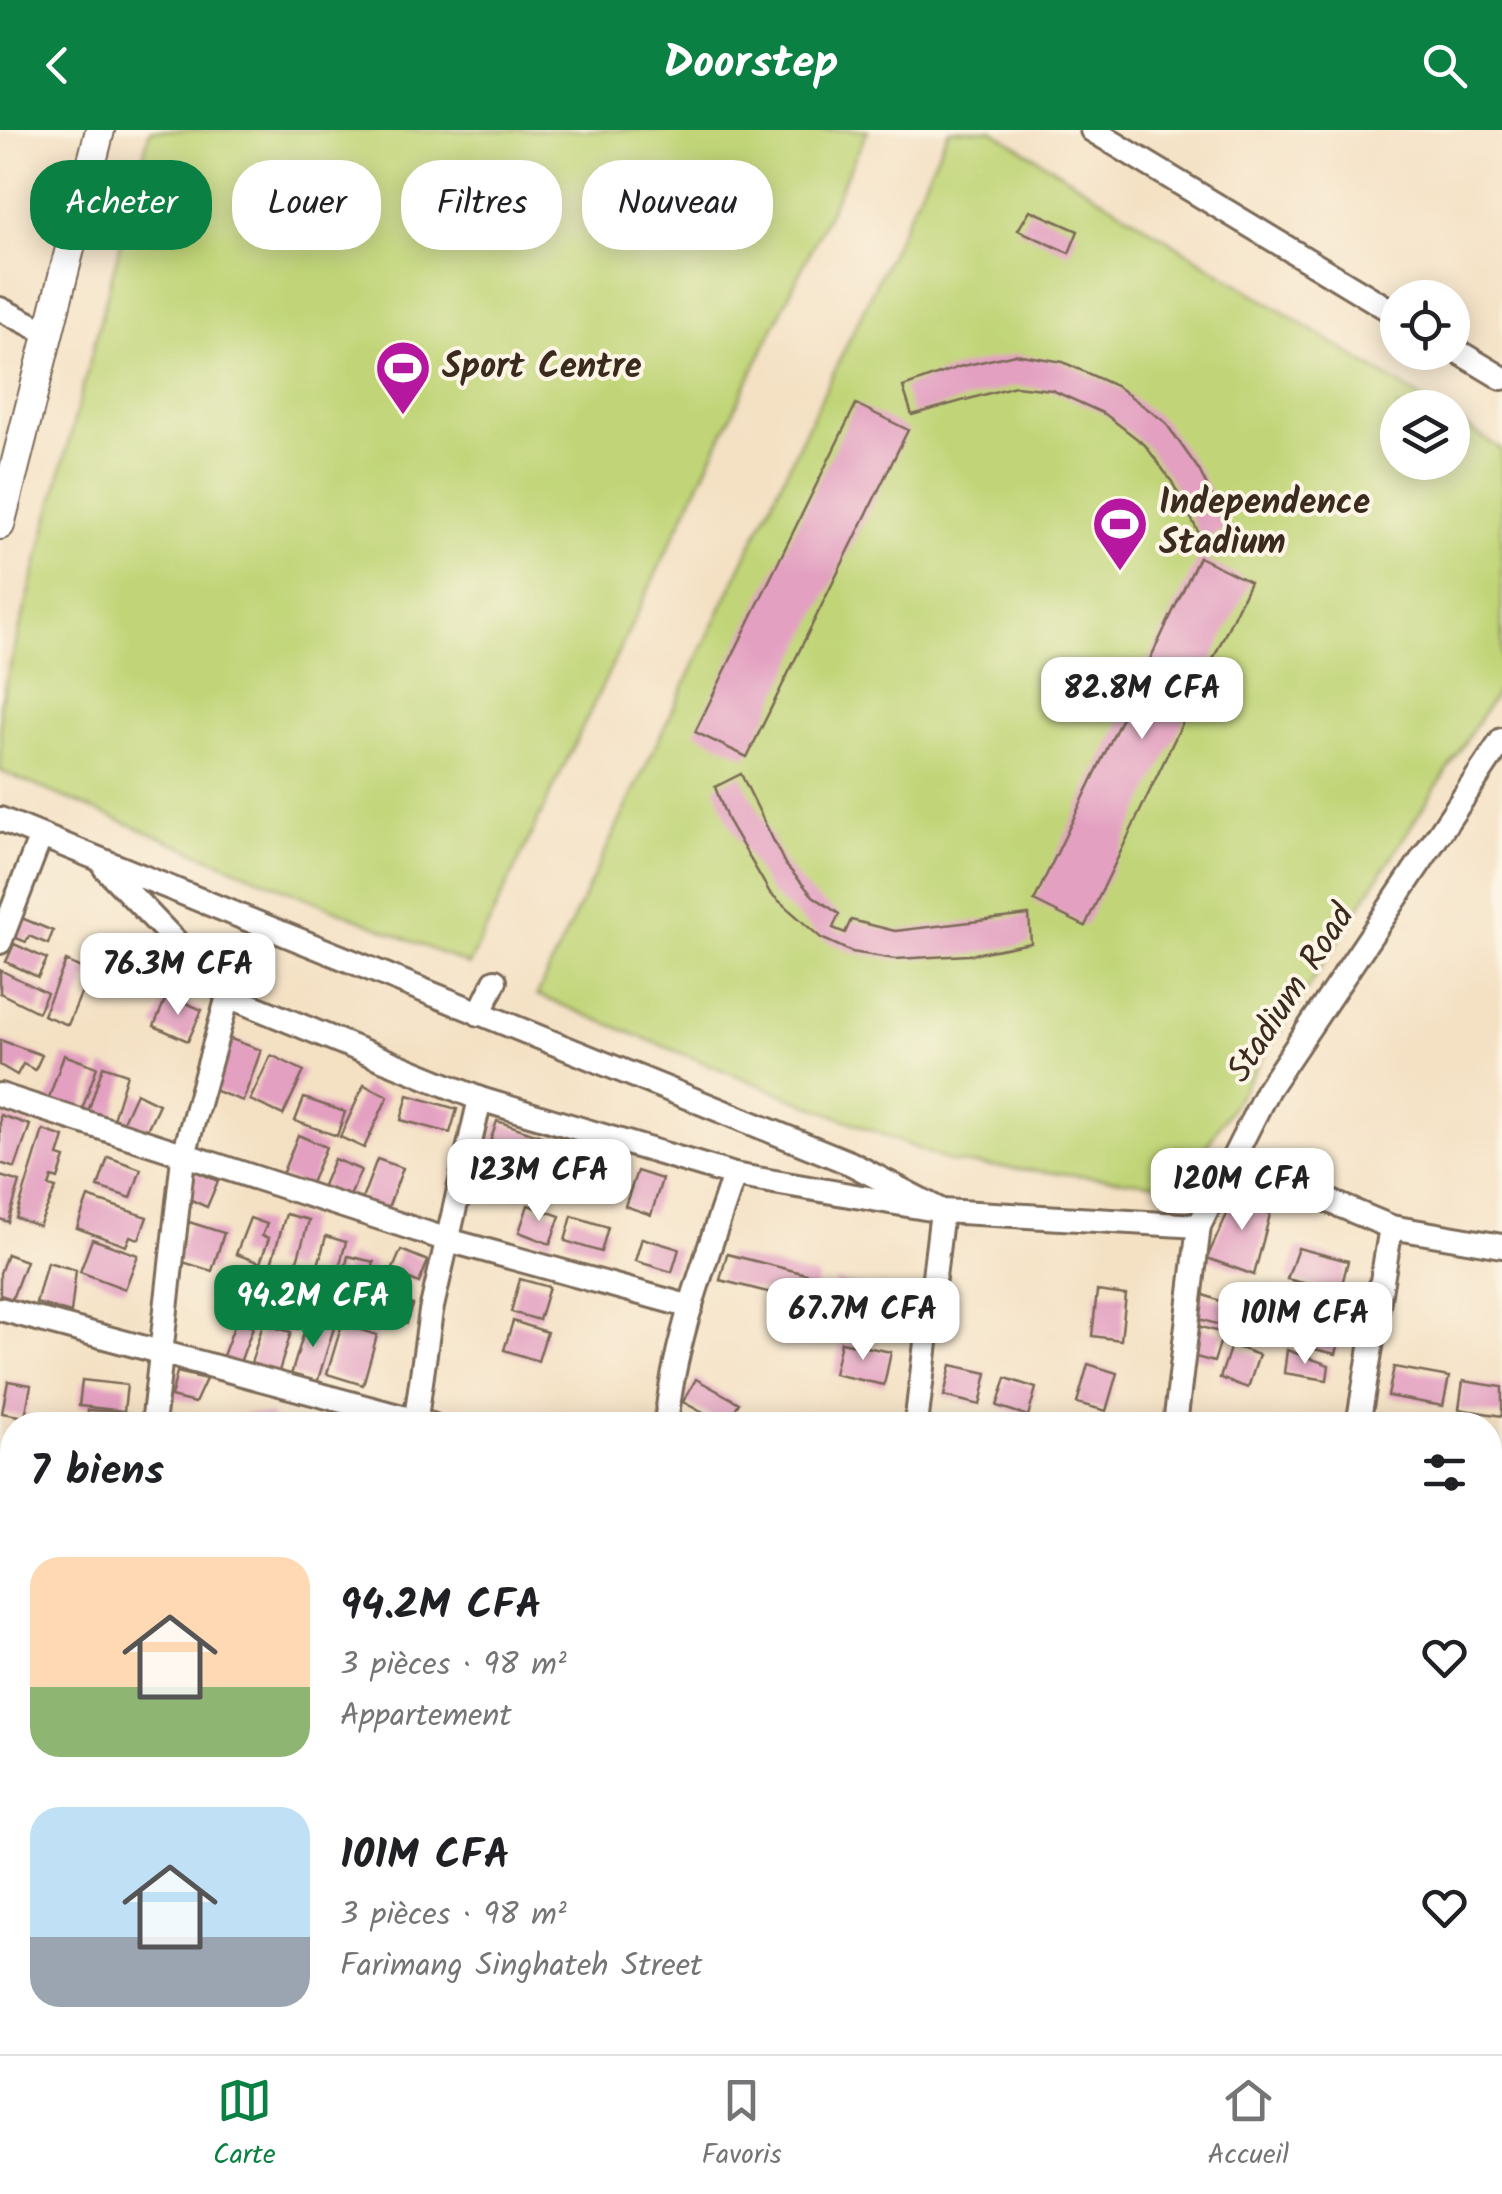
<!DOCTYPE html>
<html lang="fr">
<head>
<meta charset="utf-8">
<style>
  body { margin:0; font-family:Kalam,sans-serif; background:#f2f2f2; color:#202124; height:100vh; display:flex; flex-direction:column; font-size:38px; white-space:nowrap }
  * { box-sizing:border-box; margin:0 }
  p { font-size:32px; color:#757577 }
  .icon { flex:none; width:55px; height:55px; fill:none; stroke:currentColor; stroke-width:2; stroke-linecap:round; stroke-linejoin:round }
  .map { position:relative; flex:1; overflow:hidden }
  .panel { position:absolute; left:0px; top:1282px; width:1502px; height:642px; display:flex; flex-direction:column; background:#fff; border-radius:40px 40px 0 0; box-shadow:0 5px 25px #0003 }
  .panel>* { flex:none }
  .top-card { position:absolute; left:30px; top:30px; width:1000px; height:90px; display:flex; gap:20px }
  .controls { position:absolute; left:1380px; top:150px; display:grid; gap:20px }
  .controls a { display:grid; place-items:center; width:90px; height:90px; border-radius:50%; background:#fff; box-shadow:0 5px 25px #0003; font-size:50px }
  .price { position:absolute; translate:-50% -85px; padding:0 22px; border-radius:20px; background:#fff; color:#222; font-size:32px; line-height:65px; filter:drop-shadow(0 2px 5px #0008) }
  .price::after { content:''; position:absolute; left:50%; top:60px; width:30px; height:22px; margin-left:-15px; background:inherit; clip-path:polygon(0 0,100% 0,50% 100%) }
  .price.active { background:#0b8043; color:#fff }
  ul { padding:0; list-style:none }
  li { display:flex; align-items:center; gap:30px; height:250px; padding:0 30px }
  li span { display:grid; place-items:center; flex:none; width:280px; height:200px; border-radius:30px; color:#555 }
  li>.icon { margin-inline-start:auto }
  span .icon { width:120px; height:120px; fill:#fffc; stroke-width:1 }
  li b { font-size:42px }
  h2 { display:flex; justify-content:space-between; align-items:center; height:120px; padding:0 30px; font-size:42px }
  .pill { padding:0 35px; border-radius:40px; background:#fff; box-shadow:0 5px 25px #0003; font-size:35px; line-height:90px }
  .pill.active { background:#0b8043; color:#fff }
  header { display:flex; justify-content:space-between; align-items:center; height:130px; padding:0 30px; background:#0b8043; color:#fff; font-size:45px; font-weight:800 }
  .menu { display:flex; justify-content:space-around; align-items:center; height:140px; border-top:2px solid #e0e0e0; background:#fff; font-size:28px; color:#757577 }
  .menu a { display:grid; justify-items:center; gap:5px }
  .menu .active { color:#0b8043 }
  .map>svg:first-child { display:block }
</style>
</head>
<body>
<header><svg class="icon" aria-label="back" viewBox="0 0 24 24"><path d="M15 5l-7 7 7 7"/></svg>Doorstep<svg class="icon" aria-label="search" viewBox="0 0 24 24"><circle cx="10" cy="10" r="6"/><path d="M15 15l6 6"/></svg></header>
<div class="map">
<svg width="1502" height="1924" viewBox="0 0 1502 1924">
  <rect width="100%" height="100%" fill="#fcf5e5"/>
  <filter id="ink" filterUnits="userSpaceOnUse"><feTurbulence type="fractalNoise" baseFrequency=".01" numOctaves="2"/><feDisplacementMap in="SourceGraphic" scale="20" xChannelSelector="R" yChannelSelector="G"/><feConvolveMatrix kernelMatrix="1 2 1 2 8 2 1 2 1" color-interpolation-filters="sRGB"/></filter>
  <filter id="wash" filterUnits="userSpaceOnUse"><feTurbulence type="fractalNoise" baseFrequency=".0048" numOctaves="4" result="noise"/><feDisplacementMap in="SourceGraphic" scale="40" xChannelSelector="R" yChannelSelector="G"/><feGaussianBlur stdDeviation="2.25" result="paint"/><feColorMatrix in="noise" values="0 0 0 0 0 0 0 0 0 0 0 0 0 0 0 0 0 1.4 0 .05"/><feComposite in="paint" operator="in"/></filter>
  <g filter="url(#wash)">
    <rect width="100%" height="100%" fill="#f4e1c4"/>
    <g fill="#c1d578" stroke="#7e804b" stroke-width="2.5">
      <path d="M 150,0 L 868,0 L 469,835 L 0,641 L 0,575 Z"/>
      <path d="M 949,0 L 992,0 L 1435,277 L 1398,278 L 1398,332 L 1452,332 L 1453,288 L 1502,320 L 1502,554 L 1181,1056 L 950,1032 L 537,865 Z"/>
    </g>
    <g id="blocks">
      <g fill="#e3a0c1">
        <path d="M 1030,80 L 1078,101 L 1069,123 L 1018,100 Z"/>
        <path d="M 1015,224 L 1063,232 L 1118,257 L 1165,292 L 1199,340 L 1228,398 L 1203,411 L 1172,352 L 1145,315 L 1105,284 L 1052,260 L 1015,256 L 912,285 L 903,257 L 959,237 Z"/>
        <path d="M 856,274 L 908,300 L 747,627 L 695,602 Z"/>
        <path d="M 1199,427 L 1250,452 L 1085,796 L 1034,771 Z"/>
        <path d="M 741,644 L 785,734 L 813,766 L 839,784 L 833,798 L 845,803 L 851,790 L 895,801 L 1029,785 L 1031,813 L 969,825 L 895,829 L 852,822 L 821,808 L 770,763 L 727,689 L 715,657 Z"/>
        <path d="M 19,787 L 53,801 L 48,814 L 29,806 L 26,812 L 11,806 Z"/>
        <path d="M 14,814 L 47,829 L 38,847 L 6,832 Z"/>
        <path d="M 66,831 L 90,842 L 68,895 L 43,885 Z"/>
        <path d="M 0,840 L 47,863 L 38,882 L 0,863 Z"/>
        <path d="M 167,865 L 202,880 L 188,911 L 154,896 Z"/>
        <path d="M 228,908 L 261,920 L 243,971 L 210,959 Z"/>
        <path d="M 0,910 L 42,925 L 35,940 L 23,934 L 17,945 L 0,935 Z"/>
        <path d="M 64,925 L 97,937 L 79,988 L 46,976 Z"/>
        <path d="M 271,925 L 304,941 L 283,985 L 250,970 Z"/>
        <path d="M 103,936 L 127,944 L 110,999 L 85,991 Z"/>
        <path d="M 364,955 L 388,966 L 364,1018 L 340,1007 Z"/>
        <path d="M 136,963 L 159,974 L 143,1008 L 120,998 Z"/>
        <path d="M 408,965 L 457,979 L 450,1003 L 401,990 Z"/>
        <path d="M 304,968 L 345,982 L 337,1006 L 295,991 Z"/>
        <path d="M 0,985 L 30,995 L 15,1038 L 0,1033 Z"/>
        <path d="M 497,991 L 541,1006 L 532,1035 L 487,1021 Z"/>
        <path d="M 43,1000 L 64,1007 L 58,1026 L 65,1028 L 58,1049 L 52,1047 L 49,1056 L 56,1058 L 39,1096 L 16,1088 Z"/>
        <path d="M 298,1005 L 326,1017 L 309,1058 L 281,1047 Z"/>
        <path d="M 108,1027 L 141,1039 L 131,1068 L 98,1057 Z"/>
        <path d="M 476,1028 L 495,1035 L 497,1028 L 529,1039 L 520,1068 L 468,1050 Z"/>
        <path d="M 334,1029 L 361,1040 L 346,1076 L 319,1065 Z"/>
        <path d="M 377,1029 L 403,1038 L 384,1089 L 358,1080 Z"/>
        <path d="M 191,1039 L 218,1051 L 207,1077 L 180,1065 Z"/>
        <path d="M 637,1041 L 662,1049 L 651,1085 L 625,1076 Z"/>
        <path d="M 0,1046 L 20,1052 L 8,1092 L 0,1089 Z"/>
        <path d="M 1238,1060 L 1273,1073 L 1254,1145 L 1207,1128 Z"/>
        <path d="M 88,1067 L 147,1087 L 139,1109 L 130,1106 L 126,1116 L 77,1098 Z"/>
        <path d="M 528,1075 L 560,1086 L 550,1114 L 519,1102 Z"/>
        <path d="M 286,1084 L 309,1090 L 294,1141 L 271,1134 Z"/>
        <path d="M 572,1086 L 608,1097 L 601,1122 L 565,1111 Z"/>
        <path d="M 250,1088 L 267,1094 L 262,1106 L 269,1108 L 260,1133 L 236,1124 Z"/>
        <path d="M 189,1092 L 224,1103 L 212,1141 L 176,1130 Z"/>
        <path d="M 326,1106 L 346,1112 L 336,1149 L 316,1143 Z"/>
        <path d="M 642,1108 L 679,1119 L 672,1142 L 635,1131 Z"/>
        <path d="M 92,1109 L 138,1125 L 125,1159 L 80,1142 Z"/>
        <path d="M 1298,1118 L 1348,1131 L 1340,1162 L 1287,1149 Z"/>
        <path d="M 401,1120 L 428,1131 L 419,1153 L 392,1141 Z"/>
        <path d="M 7,1124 L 26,1131 L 12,1169 L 0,1165 L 0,1143 Z"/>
        <path d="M 727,1124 L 818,1147 L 811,1173 L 720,1150 Z"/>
        <path d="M 348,1126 L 374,1132 L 368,1163 L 341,1157 Z"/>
        <path d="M 47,1132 L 76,1140 L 71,1183 L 36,1173 Z"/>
        <path d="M 520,1149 L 549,1157 L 539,1190 L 511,1182 Z"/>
        <path d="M 836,1151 L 909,1170 L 902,1200 L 858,1176 L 834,1177 Z"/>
        <path d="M 1097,1161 L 1126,1165 L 1121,1210 L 1092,1206 Z"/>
        <path d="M 1197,1162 L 1240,1179 L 1235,1200 L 1190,1186 Z"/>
        <path d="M 377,1163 L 413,1175 L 407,1193 L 371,1181 Z"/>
        <path d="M 270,1164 L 306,1175 L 298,1199 L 262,1188 Z"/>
        <path d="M 1295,1184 L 1343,1196 L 1336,1224 L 1284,1212 Z"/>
        <path d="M 309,1186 L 335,1194 L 317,1253 L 291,1245 Z"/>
        <path d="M 236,1191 L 253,1197 L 238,1238 L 221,1231 Z"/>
        <path d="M 513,1191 L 547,1202 L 538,1231 L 504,1220 Z"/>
        <path d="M 263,1194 L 291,1202 L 276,1251 L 248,1243 Z"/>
        <path d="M 342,1194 L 377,1205 L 363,1255 L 327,1244 Z"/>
        <path d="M 1194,1195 L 1223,1203 L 1214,1232 L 1185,1224 Z"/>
        <path d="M 841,1212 L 891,1222 L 884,1255 L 834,1244 Z"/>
        <path d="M 1231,1215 L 1259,1225 L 1248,1258 L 1220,1248 Z"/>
        <path d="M 1287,1220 L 1329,1235 L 1327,1250 L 1284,1243 Z"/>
        <path d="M 1088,1234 L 1117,1243 L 1106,1281 L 1077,1273 Z"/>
        <path d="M 951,1235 L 987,1243 L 980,1275 L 944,1266 Z"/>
        <path d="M 1394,1237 L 1449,1247 L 1443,1276 L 1388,1266 Z"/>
        <path d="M 177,1242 L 206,1249 L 195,1273 L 171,1267 Z"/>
        <path d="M 1006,1248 L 1036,1258 L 1028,1286 L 997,1276 Z"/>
        <path d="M 696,1249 L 739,1273 L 726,1295 L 683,1272 Z"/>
        <path d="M 82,1250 L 127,1255 L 124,1281 L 79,1276 Z"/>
        <path d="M 8,1251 L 31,1255 L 25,1287 L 2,1283 Z"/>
        <path d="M 1463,1251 L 1502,1257 L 1502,1286 L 1459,1279 Z"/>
        <path d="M 88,1280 L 128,1283 L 127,1295 L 87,1295 Z"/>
        <path d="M 245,1283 L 272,1285 L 272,1295 L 244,1295 Z"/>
        <path d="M 0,1353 L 12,1354 L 12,1412 L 0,1411 Z"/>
        <path d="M 1490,1446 L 1502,1450 L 1498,1473 L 1490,1471 Z"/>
        <path d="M 0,1546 L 12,1548 L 12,1575 L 8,1574 L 2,1617 L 0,1576 L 8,1574 L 0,1573 Z"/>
        <path d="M 7,1864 L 12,1864 L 12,1913 L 4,1912 Z"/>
        <path d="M 162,1912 L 227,1912 L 248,1915 L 247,1924 L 160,1924 Z"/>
        <path d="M 438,1912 L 486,1912 L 484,1924 L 436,1924 Z"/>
        <path d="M 1017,1912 L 1077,1912 L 1075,1924 L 1015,1924 Z"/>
        <path d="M 1374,1912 L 1412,1912 L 1410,1924 L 1371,1924 Z"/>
      </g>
    </g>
  </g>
  <g filter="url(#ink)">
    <use href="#blocks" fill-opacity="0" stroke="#7c6a58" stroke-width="2.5"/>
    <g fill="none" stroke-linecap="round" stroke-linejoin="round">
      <g stroke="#7c6a58" stroke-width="28">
        <g id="minor">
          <path d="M 1092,0 L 1398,185"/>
          <path d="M 0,179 L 50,204"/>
          <path d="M 1452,218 L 1502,248"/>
          <path d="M 0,689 L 850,1033 L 942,1081 L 1199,1096"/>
          <path d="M 105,738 L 228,866 L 480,969 L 734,1045 L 942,1081 L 916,1295"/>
          <path d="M 0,812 L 40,708"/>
          <path d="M 479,884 L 495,851"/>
          <path d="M 0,965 L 448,1110 L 691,1177"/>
          <path d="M 1232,1030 L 1391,1097 L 1502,1116"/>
          <path d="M 0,1179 L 432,1295"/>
          <path d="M 153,1295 L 183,1028 L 228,866"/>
          <path d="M 415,1295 L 431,1181 L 480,969"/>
          <path d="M 666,1295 C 674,1209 707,1127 734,1045"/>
          <path d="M 1175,1295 L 1199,1096 L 1268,959 L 1502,610"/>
          <path d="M 1358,1295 L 1391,1097"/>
          <path d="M 0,1343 L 12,1344"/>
          <path d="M 1490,1574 L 1502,1574"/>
          <path d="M 0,1656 L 12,1657"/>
          <path d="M 103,1924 L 103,1912"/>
          <path d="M 339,1924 L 340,1912"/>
          <path d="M 592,1924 L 594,1912"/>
          <path d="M 847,1924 L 850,1912"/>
          <path d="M 1100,1924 L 1101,1912"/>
          <path d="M 1277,1924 L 1278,1912"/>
          <path d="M 1490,1924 L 1502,1792"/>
        </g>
      </g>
      <g stroke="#7c6a58" stroke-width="32">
        <path id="tertiary" d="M 0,395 L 100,0"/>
      </g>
      <use href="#minor" stroke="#fff" stroke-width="22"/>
      <use href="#tertiary" stroke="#fff" stroke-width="28"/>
    </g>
  </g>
  <defs>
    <g id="stadium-pin" transform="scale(2.875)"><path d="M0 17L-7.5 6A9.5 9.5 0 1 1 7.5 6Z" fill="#b5179e" stroke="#fcf5e5"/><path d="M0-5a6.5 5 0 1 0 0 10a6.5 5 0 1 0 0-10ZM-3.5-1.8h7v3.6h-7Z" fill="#fff"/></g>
  </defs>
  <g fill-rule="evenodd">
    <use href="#stadium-pin" x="403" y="238"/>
    <use href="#stadium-pin" x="1120" y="394"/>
  </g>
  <g text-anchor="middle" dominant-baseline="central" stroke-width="8" stroke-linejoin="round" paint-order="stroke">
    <g font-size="35" font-weight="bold" fill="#3b2a1e" stroke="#fcf5e5" text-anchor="start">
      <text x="442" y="238">Sport Centre</text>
      <text x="1159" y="374">Independence<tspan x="1159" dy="40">Stadium</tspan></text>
    </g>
    <g font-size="35" fill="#3b2a1e" stroke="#fcf5e5">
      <text transform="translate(1292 864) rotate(-57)">Stadium Road</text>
    </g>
  </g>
</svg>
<div class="controls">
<a><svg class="icon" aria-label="locate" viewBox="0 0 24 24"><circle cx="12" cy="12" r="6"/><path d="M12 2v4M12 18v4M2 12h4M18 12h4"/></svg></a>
<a><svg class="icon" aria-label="layers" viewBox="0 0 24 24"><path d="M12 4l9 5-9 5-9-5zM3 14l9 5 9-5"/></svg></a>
</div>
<b class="price" style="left:1142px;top:612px">82.8M CFA</b>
<b class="price" style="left:178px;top:888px">76.3M CFA</b>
<b class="price" style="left:539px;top:1094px">123M CFA</b>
<b class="price" style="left:1242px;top:1103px">120M CFA</b>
<b class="price active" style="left:313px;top:1220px">94.2M CFA</b>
<b class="price" style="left:863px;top:1233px">67.7M CFA</b>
<b class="price" style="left:1305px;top:1237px">101M CFA</b>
<div class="top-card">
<a class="pill active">Acheter</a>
<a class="pill">Louer</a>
<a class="pill">Filtres</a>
<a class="pill">Nouveau</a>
</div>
<section class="panel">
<h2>7 biens<svg class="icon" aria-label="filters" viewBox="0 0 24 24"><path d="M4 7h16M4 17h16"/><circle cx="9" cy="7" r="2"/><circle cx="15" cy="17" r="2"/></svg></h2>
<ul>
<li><span style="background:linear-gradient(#ffd9b3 65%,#8fb573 0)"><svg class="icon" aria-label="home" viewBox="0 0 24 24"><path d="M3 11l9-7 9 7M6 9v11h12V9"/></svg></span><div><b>94.2M CFA</b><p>3 pièces · 98 m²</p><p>Appartement</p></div><svg class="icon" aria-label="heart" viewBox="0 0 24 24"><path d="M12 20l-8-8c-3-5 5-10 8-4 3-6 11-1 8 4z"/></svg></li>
<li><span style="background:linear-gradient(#bfe0f5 65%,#9aa5b1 0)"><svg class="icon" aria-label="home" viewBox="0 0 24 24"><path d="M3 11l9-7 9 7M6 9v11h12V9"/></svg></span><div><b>101M CFA</b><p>3 pièces · 98 m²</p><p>Farimang Singhateh Street</p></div><svg class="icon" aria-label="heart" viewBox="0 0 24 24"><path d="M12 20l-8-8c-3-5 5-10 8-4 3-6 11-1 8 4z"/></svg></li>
</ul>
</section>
</div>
<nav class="menu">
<a class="active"><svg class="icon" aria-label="map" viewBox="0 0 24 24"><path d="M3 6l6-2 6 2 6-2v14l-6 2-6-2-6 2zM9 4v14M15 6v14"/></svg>Carte</a>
<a><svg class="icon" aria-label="saved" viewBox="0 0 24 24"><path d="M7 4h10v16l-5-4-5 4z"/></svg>Favoris</a>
<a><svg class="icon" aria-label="home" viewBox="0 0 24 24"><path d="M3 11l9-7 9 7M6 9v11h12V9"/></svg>Accueil</a>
</nav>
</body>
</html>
